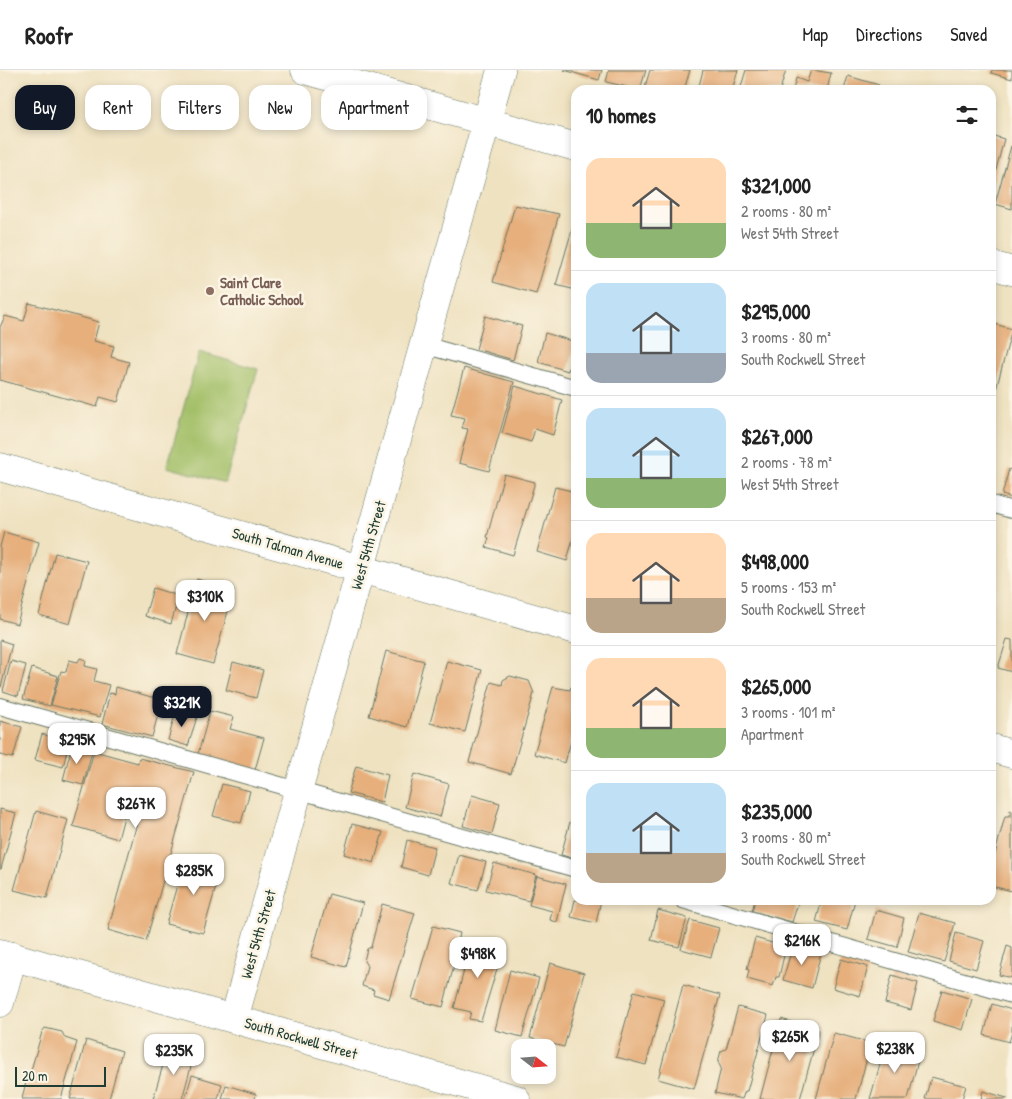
<!DOCTYPE html>
<html lang="en">
<head>
<meta charset="utf-8">
<style>
  body { margin:0; font-family:"Patrick Hand",sans-serif; background:#f6f6f6; color:#222; height:100vh; display:flex; flex-direction:column; font-size:19px; white-space:nowrap }
  * { box-sizing:border-box; margin:0 }
  p { font-size:16px; color:#767676 }
  .icon { flex:none; width:28px; height:28px; fill:none; stroke:currentColor; stroke-width:2; stroke-linecap:round; stroke-linejoin:round }
  .map { position:relative; flex:1; overflow:hidden }
  .side { position:absolute; left:571px; top:15px; width:425px; height:820px; display:flex; flex-direction:column; background:#fff; border-radius:15px; box-shadow:0 2px 8px #0003 }
  .side>* { flex:none }
  .banner { position:absolute; left:15px; top:15px; width:475px; height:45px; display:flex; gap:10px }
  .needle { width:32px; rotate:107deg }
  .tools { position:absolute; left:511px; top:969px; display:grid; gap:10px }
  .tools a { display:grid; place-items:center; width:45px; height:45px; border-radius:10px; background:#fff; box-shadow:0 2px 8px #0003; font-size:25px }
  .scale { position:absolute; left:15px; bottom:12px; width:91px; box-sizing:border-box; padding-left:5px; border:2px solid #1f3d34; border-top:0; font-size:14px; line-height:18px; white-space:nowrap; color:#1f3d34; -webkit-text-stroke:4px #fcf5e5; paint-order:stroke }
  .price { position:absolute; translate:-50% -42px; padding:0 11px; border-radius:10px; background:#fff; color:#222; font-size:16px; line-height:32px; filter:drop-shadow(0 1px 2px #0008) }
  .price::after { content:''; position:absolute; left:50%; top:30px; width:15px; height:11px; margin-left:-8px; background:inherit; clip-path:polygon(0 0,100% 0,50% 100%) }
  .price.on { background:#111827; color:#fff }
  ul { padding:0; list-style:none }
  li { display:flex; align-items:center; gap:15px; height:125px; padding:0 15px }
  li+li { border-top:1px solid #e0e0e0 }
  li span { display:grid; place-items:center; flex:none; width:140px; height:100px; border-radius:15px; color:#555 }
  li>.icon { margin-inline-start:auto }
  span .icon { width:60px; height:60px; fill:#fffc; stroke-width:1 }
  li b { font-size:21px }
  h2 { display:flex; justify-content:space-between; align-items:center; height:60px; padding:0 15px; font-size:21px }
  .tag { padding:0 18px; border-radius:15px; background:#fff; box-shadow:0 2px 8px #0003; font-size:18px; line-height:45px }
  .tag.on { background:#111827; color:#fff }
  header { display:flex; align-items:center; gap:30px; box-sizing:border-box; height:70px; padding:0 25px; background:#fff; border-bottom:1px solid #e0e0e0 }
  header strong { font-size:24px }
  nav { display:flex; gap:28px; margin-inline-start:auto; font-size:18px }
  .map>svg:first-child { display:block }
</style>
</head>
<body>
<header>
<strong>Roofr</strong>
<nav><a>Map</a><a>Directions</a><a>Saved</a></nav>
</header>
<div class="map">
<svg width="1012" height="1029" viewBox="0 0 1012 1029">
  <rect width="100%" height="100%" fill="#fcf5e5"/>
  <filter id="ink" filterUnits="userSpaceOnUse"><feTurbulence type="fractalNoise" baseFrequency=".02" numOctaves="2"/><feDisplacementMap in="SourceGraphic" scale="10" xChannelSelector="R" yChannelSelector="G"/><feConvolveMatrix kernelMatrix="1 2 1 2 8 2 1 2 1" color-interpolation-filters="sRGB"/></filter>
  <filter id="wash" filterUnits="userSpaceOnUse"><feTurbulence type="fractalNoise" baseFrequency=".0096" numOctaves="4" result="noise"/><feDisplacementMap in="SourceGraphic" scale="20" xChannelSelector="R" yChannelSelector="G"/><feGaussianBlur stdDeviation="1.12" result="paint"/><feColorMatrix in="noise" values="0 0 0 0 0 0 0 0 0 0 0 0 0 0 0 0 0 1.4 0 .05"/><feComposite in="paint" operator="in"/></filter>
  <g filter="url(#wash)">
    <rect width="100%" height="100%" fill="#efe2c1"/>
    <path fill="#a3bf67" stroke="#617e4e" d="M 199,282 L 258,299 L 225,413 L 167,397 Z"/>
    <g id="blocks">
      <g fill="#e6af7c">
        <path d="M 564,0 L 602,0 L 599,10 Z"/>
        <path d="M 609,0 L 646,0 L 640,20 L 606,12 Z"/>
        <path d="M 650,0 L 690,0 L 684,20 L 644,20 Z"/>
        <path d="M 703,0 L 738,0 L 732,20 L 698,20 Z"/>
        <path d="M 746,0 L 786,0 L 780,20 L 740,20 Z"/>
        <path d="M 811,0 L 831,3 L 827,20 L 793,20 L 796,8 L 807,12 Z"/>
        <path d="M 992,0 L 1012,0 L 1012,9 L 991,3 Z"/>
        <path d="M 848,6 L 879,15 L 877,20 L 844,20 Z"/>
        <path d="M 991,65 L 1004,69 L 992,115 L 991,115 Z"/>
        <path d="M 1011,76 L 1012,76 L 1012,139 L 995,134 Z"/>
        <path d="M 515,135 L 559,144 L 536,224 L 493,212 Z"/>
        <path d="M 576,146 L 576,220 L 556,215 Z"/>
        <path d="M 29,233 L 99,252 L 94,271 L 114,276 L 111,287 L 129,292 L 118,332 L 100,327 L 97,337 L 0,310 L 0,257 L 5,246 L 24,251 Z"/>
        <path d="M 485,246 L 522,256 L 513,290 L 476,279 Z"/>
        <path d="M 991,253 L 1012,259 L 992,335 L 991,335 Z"/>
        <path d="M 545,263 L 576,272 L 568,301 L 538,292 Z"/>
        <path d="M 464,298 L 514,312 L 489,401 L 459,393 L 468,359 L 462,358 L 465,348 L 451,345 Z"/>
        <path d="M 515,316 L 562,330 L 553,365 L 535,359 L 531,372 L 502,363 Z"/>
        <path d="M 1009,399 L 1012,400 L 1012,428 L 1002,425 Z"/>
        <path d="M 504,404 L 535,412 L 513,485 L 486,477 L 489,468 L 487,467 Z"/>
        <path d="M 555,417 L 576,422 L 576,457 L 567,491 L 537,482 Z"/>
        <path d="M 4,462 L 39,472 L 17,554 L 0,549 L 0,477 Z"/>
        <path d="M 55,483 L 87,491 L 70,554 L 39,545 Z"/>
        <path d="M 197,509 L 234,520 L 213,594 L 177,584 Z"/>
        <path d="M 153,518 L 179,526 L 171,554 L 145,546 Z"/>
        <path d="M 1007,569 L 1012,570 L 1012,602 L 998,598 Z"/>
        <path d="M 0,570 L 12,574 L 1,617 L 0,617 Z"/>
        <path d="M 386,581 L 424,591 L 407,657 L 369,646 Z"/>
        <path d="M 80,588 L 86,590 L 85,596 L 97,599 L 94,611 L 109,615 L 100,647 L 51,635 L 61,601 L 66,602 L 69,590 L 78,592 Z"/>
        <path d="M 11,591 L 26,595 L 18,626 L 3,621 Z"/>
        <path d="M 447,591 L 482,600 L 465,662 L 430,653 Z"/>
        <path d="M 233,592 L 263,600 L 256,628 L 226,620 Z"/>
        <path d="M 32,598 L 58,606 L 50,636 L 23,629 Z"/>
        <path d="M 510,606 L 529,611 L 534,623 L 511,704 L 469,692 L 491,612 L 502,615 L 503,610 Z"/>
        <path d="M 116,617 L 155,628 L 154,635 L 160,637 L 152,667 L 102,654 L 110,623 L 115,624 Z"/>
        <path d="M 553,617 L 570,620 L 571,617 L 576,619 L 576,653 L 565,693 L 534,684 Z"/>
        <path d="M 176,641 L 197,647 L 188,676 L 168,670 Z"/>
        <path d="M 210,641 L 234,647 L 230,659 L 264,668 L 255,700 L 198,684 Z"/>
        <path d="M 0,651 L 22,657 L 13,688 L 0,685 Z"/>
        <path d="M 42,664 L 69,672 L 63,697 L 35,690 Z"/>
        <path d="M 72,675 L 92,681 L 83,715 L 63,710 Z"/>
        <path d="M 94,681 L 138,693 L 139,688 L 194,702 L 146,871 L 108,860 L 146,720 L 132,717 L 118,769 L 73,756 Z"/>
        <path d="M 356,696 L 388,705 L 382,732 L 348,723 Z"/>
        <path d="M 414,704 L 449,714 L 440,747 L 405,737 Z"/>
        <path d="M 222,714 L 250,721 L 241,753 L 213,746 Z"/>
        <path d="M 472,725 L 500,733 L 492,764 L 463,756 Z"/>
        <path d="M 0,739 L 16,743 L 1,799 L 0,799 Z"/>
        <path d="M 1010,740 L 1012,741 L 1012,821 L 991,816 L 991,799 L 1005,746 L 1009,746 Z"/>
        <path d="M 36,741 L 68,750 L 47,828 L 14,820 Z"/>
        <path d="M 570,752 L 576,753 L 576,789 L 561,785 Z"/>
        <path d="M 352,754 L 383,762 L 374,793 L 344,784 Z"/>
        <path d="M 407,770 L 435,777 L 428,805 L 401,797 Z"/>
        <path d="M 459,785 L 486,792 L 478,820 L 451,813 Z"/>
        <path d="M 194,786 L 215,792 L 212,804 L 219,806 L 203,863 L 166,854 L 183,794 L 191,796 Z"/>
        <path d="M 494,793 L 536,805 L 529,831 L 486,820 Z"/>
        <path d="M 537,806 L 566,814 L 557,852 L 550,850 L 552,841 L 529,835 Z"/>
        <path d="M 329,824 L 363,833 L 346,897 L 311,887 Z"/>
        <path d="M 575,830 L 601,830 L 596,853 L 571,847 Z"/>
        <path d="M 755,830 L 799,830 L 792,852 L 752,841 Z"/>
        <path d="M 822,830 L 855,830 L 847,860 L 816,852 Z"/>
        <path d="M 382,834 L 415,843 L 389,929 L 373,924 L 374,920 L 362,916 L 367,896 L 364,891 L 367,879 L 371,877 Z"/>
        <path d="M 658,840 L 687,848 L 679,877 L 651,870 Z"/>
        <path d="M 876,840 L 904,848 L 897,877 L 868,869 Z"/>
        <path d="M 919,843 L 955,853 L 944,892 L 908,882 Z"/>
        <path d="M 690,850 L 719,858 L 711,887 L 681,879 Z"/>
        <path d="M 433,856 L 460,863 L 458,872 L 460,873 L 443,937 L 412,929 Z"/>
        <path d="M 956,863 L 984,871 L 976,899 L 949,891 Z"/>
        <path d="M 755,868 L 786,877 L 779,907 L 776,907 L 773,916 L 747,909 L 749,900 L 747,899 Z"/>
        <path d="M 472,870 L 503,879 L 481,951 L 469,949 L 471,942 L 454,938 Z"/>
        <path d="M 793,874 L 821,883 L 812,918 L 783,910 Z"/>
        <path d="M 1007,876 L 1012,878 L 1012,908 L 999,905 Z"/>
        <path d="M 841,889 L 868,897 L 860,926 L 833,918 Z"/>
        <path d="M 550,893 L 584,903 L 564,977 L 530,968 Z"/>
        <path d="M 510,900 L 539,908 L 522,967 L 495,960 Z"/>
        <path d="M 892,905 L 918,913 L 911,940 L 885,933 Z"/>
        <path d="M 683,915 L 720,925 L 694,1019 L 658,1009 Z"/>
        <path d="M 942,920 L 972,929 L 963,960 L 933,951 Z"/>
        <path d="M 634,921 L 664,929 L 646,995 L 616,987 Z"/>
        <path d="M 992,934 L 1012,940 L 1012,962 L 1009,972 L 984,965 Z"/>
        <path d="M 738,937 L 768,945 L 747,1021 L 745,1021 L 742,1029 L 715,1023 L 721,998 L 718,992 L 721,981 L 726,979 Z"/>
        <path d="M 781,949 L 819,960 L 800,1029 L 760,1029 Z"/>
        <path d="M 45,958 L 62,962 L 65,968 L 77,972 L 61,1029 L 22,1029 L 27,1007 L 29,1007 L 42,962 Z"/>
        <path d="M 834,963 L 871,973 L 856,1029 L 816,1029 Z"/>
        <path d="M 86,970 L 122,981 L 109,1029 L 70,1029 Z"/>
        <path d="M 886,974 L 920,983 L 908,1029 L 870,1029 Z"/>
        <path d="M 168,978 L 194,986 L 182,1029 L 153,1029 Z"/>
        <path d="M 192,1005 L 222,1014 L 218,1029 L 185,1029 Z"/>
        <path d="M 931,1007 L 966,1016 L 962,1029 L 925,1029 Z"/>
        <path d="M 226,1015 L 256,1024 L 255,1029 L 222,1029 Z"/>
        <path d="M 983,1021 L 1007,1028 L 1007,1029 L 981,1029 Z"/>
      </g>
    </g>
  </g>
  <g filter="url(#ink)">
    <use href="#blocks" fill-opacity="0" stroke="#687765" stroke-width="1"/>
    <g fill="none" stroke-linecap="round" stroke-linejoin="round">
      <g stroke="#687765" stroke-width="18">
        <g id="lane">
          <path d="M 424,275 L 576,318"/>
          <path d="M 991,434 L 1012,440"/>
          <path d="M 0,636 L 576,799"/>
          <path d="M 683,830 L 1012,925"/>
        </g>
      </g>
      <g stroke="#687765" stroke-width="29">
        <g id="street">
          <path d="M 305,0 L 576,77"/>
          <path d="M 991,195 L 1012,201"/>
          <path d="M 0,397 L 576,560"/>
          <path d="M 991,678 L 1012,684"/>
          <path d="M 0,883 L 516,1029"/>
          <path d="M 0,933 L 13,886"/>
          <path d="M 234,949 L 501,0"/>
        </g>
      </g>
      <use href="#lane" stroke="#fff" stroke-width="16"/>
      <use href="#street" stroke="#fff" stroke-width="28"/>
    </g>
  </g>
  <circle fill="#8d6e63" stroke="#fcf5e5" stroke-width="2" cx="210" cy="221" r="5"/>
  <g text-anchor="middle" dominant-baseline="central" stroke-width="5" stroke-linejoin="round" paint-order="stroke">
    <g font-size="15" font-weight="bold" fill="#785e54" stroke="#fcf5e5" text-anchor="start">
      <text x="220" y="212">Saint Clare<tspan x="220" dy="17">Catholic School</tspan></text>
    </g>
    <g font-size="15" fill="#1f3d34" stroke="#fcf5e5">
      <text transform="translate(368 475) rotate(-74)">West 54th Street</text>
      <text transform="translate(288 478) rotate(16)">South Talman Avenue</text>
      <text transform="translate(258 864) rotate(-74)">West 54th Street</text>
      <text transform="translate(301 968) rotate(16)">South Rockwell Street</text>
    </g>
  </g>
</svg>
<div class="tools">
<a><svg class="needle" viewBox="-14 -14 28 28"><path d="M0-13l5 13h-10z" fill="#e53935"/><path d="M0 13l5-13h-10z" fill="#767676"/></svg></a>
</div>
<div class="scale">20 m</div>
<b class="price" style="left:205px;top:552px">$310K</b>
<b class="price on" style="left:182px;top:658px">$321K</b>
<b class="price" style="left:77px;top:695px">$295K</b>
<b class="price" style="left:136px;top:759px">$267K</b>
<b class="price" style="left:194px;top:826px">$285K</b>
<b class="price" style="left:802px;top:896px">$216K</b>
<b class="price" style="left:478px;top:909px">$498K</b>
<b class="price" style="left:790px;top:992px">$265K</b>
<b class="price" style="left:895px;top:1004px">$238K</b>
<b class="price" style="left:174px;top:1006px">$235K</b>
<div class="banner">
<a class="tag on">Buy</a>
<a class="tag">Rent</a>
<a class="tag">Filters</a>
<a class="tag">New</a>
<a class="tag">Apartment</a>
</div>
<section class="side">
<h2>10 homes<svg class="icon" aria-label="filters" viewBox="0 0 24 24"><path d="M4 7h16M4 17h16"/><circle cx="9" cy="7" r="2"/><circle cx="15" cy="17" r="2"/></svg></h2>
<ul>
<li><span style="background:linear-gradient(#ffd9b3 65%,#8fb573 0)"><svg class="icon" aria-label="home" viewBox="0 0 24 24"><path d="M3 11l9-7 9 7M6 9v11h12V9"/></svg></span><div><b>$321,000</b><p>2 rooms · 80 m²</p><p>West 54th Street</p></div></li>
<li><span style="background:linear-gradient(#bfe0f5 70%,#9aa5b1 0)"><svg class="icon" aria-label="home" viewBox="0 0 24 24"><path d="M3 11l9-7 9 7M6 9v11h12V9"/></svg></span><div><b>$295,000</b><p>3 rooms · 80 m²</p><p>South Rockwell Street</p></div></li>
<li><span style="background:linear-gradient(#bfe0f5 70%,#8fb573 0)"><svg class="icon" aria-label="home" viewBox="0 0 24 24"><path d="M3 11l9-7 9 7M6 9v11h12V9"/></svg></span><div><b>$267,000</b><p>2 rooms · 78 m²</p><p>West 54th Street</p></div></li>
<li><span style="background:linear-gradient(#ffd9b3 65%,#b9a48a 0)"><svg class="icon" aria-label="home" viewBox="0 0 24 24"><path d="M3 11l9-7 9 7M6 9v11h12V9"/></svg></span><div><b>$498,000</b><p>5 rooms · 153 m²</p><p>South Rockwell Street</p></div></li>
<li><span style="background:linear-gradient(#ffd9b3 70%,#8fb573 0)"><svg class="icon" aria-label="home" viewBox="0 0 24 24"><path d="M3 11l9-7 9 7M6 9v11h12V9"/></svg></span><div><b>$265,000</b><p>3 rooms · 101 m²</p><p>Apartment</p></div></li>
<li><span style="background:linear-gradient(#bfe0f5 70%,#b9a48a 0)"><svg class="icon" aria-label="home" viewBox="0 0 24 24"><path d="M3 11l9-7 9 7M6 9v11h12V9"/></svg></span><div><b>$235,000</b><p>3 rooms · 80 m²</p><p>South Rockwell Street</p></div></li>
</ul>
</section>
</div>
</body>
</html>
